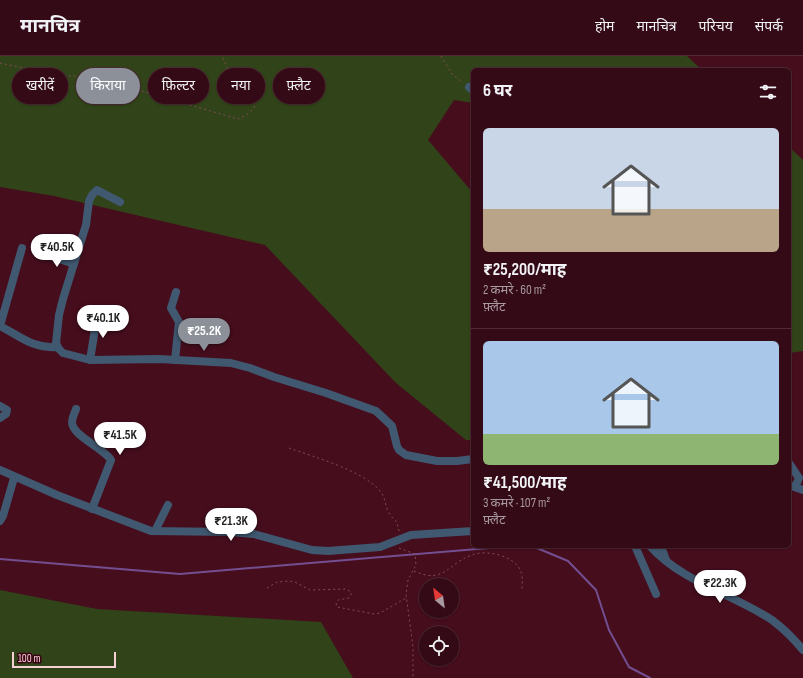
<!DOCTYPE html>
<html lang="hi">
<head>
<meta charset="utf-8">
<style>
  body { margin:0; font-family:"Sofia Sans Condensed","Noto Sans Devanagari",sans-serif; background:#3f1823; color:#f1f3f6; height:100vh; display:flex; flex-direction:column; font-size:15px; white-space:nowrap }
  * { box-sizing:border-box; margin:0 }
  p { font-size:13px; color:#a99aa1 }
  .icon { flex:none; width:22px; height:22px; fill:none; stroke:currentColor; stroke-width:2; stroke-linecap:round; stroke-linejoin:round }
  .map { position:relative; flex:1; overflow:hidden }
  .drawer { position:absolute; left:471px; top:12px; width:320px; height:480px; display:flex; flex-direction:column; background:#340a16; border-radius:6px; box-shadow:0 1px 3px #0004,0 0 0 1px #4e2b35 }
  .drawer>* { flex:none }
  .banner { position:absolute; left:12px; top:12px; width:380px; height:36px; display:flex; gap:8px }
  .needle { width:26px; rotate:331deg }
  .fabs { position:absolute; left:419px; top:522px; display:grid; gap:8px }
  .fabs a { display:grid; place-items:center; width:40px; height:40px; border-radius:50%; background:#340a16; box-shadow:0 1px 3px #0004,0 0 0 1px #4e2b35; font-size:20px }
  .scale { position:absolute; left:12px; bottom:10px; width:104px; box-sizing:border-box; padding-left:4px; border:2px solid #f6d0d5; border-top:0; font-size:11px; line-height:14px; white-space:nowrap; color:#f6d0d5; -webkit-text-stroke:3px #3a0214; paint-order:stroke }
  .price { position:absolute; translate:-50% -34px; padding:0 9px; border-radius:14px; background:#fff; color:#222; font-size:13px; line-height:26px; filter:drop-shadow(0 1px 2px #0008) }
  .price::after { content:''; position:absolute; left:50%; top:24px; width:12px; height:9px; margin-left:-6px; background:inherit; clip-path:polygon(0 0,100% 0,50% 100%) }
  .price.on { background:#8c9099; color:#fff }
  ul { padding:0; list-style:none }
  li { display:grid; align-content:center; gap:8px; height:212px; padding:0 12px }
  li+li { border-top:1px solid #4e2b35 }
  li span { display:grid; place-items:center; height:124px; border-radius:6px; color:#555 }
  li>.icon { margin-inline-start:auto }
  span .icon { width:72px; height:72px; fill:#fffc; stroke-width:1 }
  li b { font-size:17px }
  h2 { display:flex; justify-content:space-between; align-items:center; height:48px; padding:0 12px; font-size:17px }
  .pill { padding:0 14px; border-radius:18px; background:#340a16; box-shadow:0 1px 3px #0004,0 0 0 1px #4e2b35; font-size:14px; line-height:36px }
  .pill.on { background:#8c9099; color:#fff }
  header { display:flex; align-items:center; gap:24px; box-sizing:border-box; height:56px; padding:0 20px; background:#340a16; border-bottom:1px solid #4e2b35 }
  header strong { font-size:19px }
  nav { display:flex; gap:22px; margin-inline-start:auto; font-size:14px }
  .map>svg:first-child { display:block }
</style>
</head>
<body>
<header>
<strong>मानचित्र</strong>
<nav><a>होम</a><a>मानचित्र</a><a>परिचय</a><a>संपर्क</a></nav>
</header>
<div class="map">
<svg width="803" height="622" viewBox="0 0 803 622">
  <rect width="100%" height="100%" fill="#460d1d"/>
  <g fill="#314318">
    <path d="M 0,0 L 687,0 L 702,14 L 473,14 L 473,47 L 454,44 L 428,84 L 473,137 L 473,384 L 466,384 L 396,327 L 265,189 L 54,140 L 0,131 Z"/>
    <path d="M 789,91 L 803,104 L 803,295 L 789,297 Z"/>
    <path d="M 0,534 L 97,553 L 321,566 L 353,622 L 0,622 Z"/>
  </g>
  <g fill="none" stroke-linecap="round" stroke-linejoin="round">
    <g stroke="#734e90" stroke-width="2">
      <path d="M 532,490 L 568,505 L 596,534 L 609,574 L 629,611 L 650,622"/>
      <path d="M 0,503 L 180,518 L 513,490"/>
    </g>
    <g stroke="#804d59" stroke-width="1" stroke-dasharray="2 3" stroke-linecap="butt">
      <path d="M 441,0 L 452,18 L 463,27"/>
      <path d="M 0,7 L 61,20 L 80,20 L 102,27 L 128,31 L 238,63 C 247,60 263,49 251,39 C 246,34 239,31 234,25 C 229,18 226,8 222,0"/>
      <path d="M 289,392 C 314,401 364,415 380,435 C 386,442 385,451 389,457 C 395,467 396,460 399,475"/>
      <path d="M 399,492 L 415,498 L 416,509 L 408,524 L 406,538 L 413,591 L 413,622"/>
      <path d="M 414,515 C 444,529 448,507 472,499 C 486,493 516,500 521,516 C 523,522 522,529 522,535"/>
      <path d="M 267,532 L 277,526 L 289,525 L 295,526 L 310,534 L 346,533 L 351,536 L 351,539 L 349,542 L 338,544 L 336,547 L 337,551 L 374,558 L 380,557 L 406,542"/>
    </g>
    <g stroke="#405870" stroke-width="8">
      <path d="M 469,31 L 473,35"/>
      <path d="M 120,146 L 97,134 L 92,139 L 89,145 L 86,169 L 63,243 L 59,259 L 56,287 L 59,293 L 63,297 L 90,304 L 159,303 L 231,307 L 250,312 L 274,321 L 326,337 L 376,355 L 392,370 L 397,390 L 399,394 L 406,399 L 437,405 L 457,405 L 473,403"/>
      <path d="M 22,192 L 0,270 C 20,280 33,293 57,291"/>
      <path d="M 45,198 L 74,208"/>
      <path d="M 90,304 L 95,273 L 99,258"/>
      <path d="M 175,304 L 179,266 L 171,252 L 176,236"/>
      <path d="M 0,350 L 7,354 L 6,358 L 0,362"/>
      <path d="M 76,353 C 75,357 72,361 72,366 C 72,380 104,392 111,404 L 92,453"/>
      <path d="M 789,407 L 799,422 L 795,431"/>
      <path d="M 0,414 L 57,439 L 151,475 L 230,476 L 254,478 L 312,494 L 328,495 L 380,491 L 411,479 L 473,475"/>
      <path d="M 789,429 L 803,434"/>
      <path d="M 0,465 L 3,460 L 14,422"/>
      <path d="M 155,475 L 168,449"/>
      <path d="M 635,490 L 656,538"/>
      <path d="M 650,490 C 682,526 733,538 772,564 C 784,573 794,583 803,594"/>
      <path d="M 661,490 L 666,504"/>
    </g>
  </g>
</svg>
<div class="fabs">
<a><svg class="needle" viewBox="-14 -14 28 28"><path d="M0-13l5 13h-10z" fill="#e53935"/><path d="M0 13l5-13h-10z" fill="#a99aa1"/></svg></a>
<a><svg class="icon" aria-label="locate" viewBox="0 0 24 24"><circle cx="12" cy="12" r="6"/><path d="M12 2v4M12 18v4M2 12h4M18 12h4"/></svg></a>
</div>
<div class="scale">100 m</div>
<b class="price" style="left:57px;top:212px">₹40.5K</b>
<b class="price" style="left:103px;top:283px">₹40.1K</b>
<b class="price on" style="left:204px;top:296px">₹25.2K</b>
<b class="price" style="left:120px;top:400px">₹41.5K</b>
<b class="price" style="left:231px;top:486px">₹21.3K</b>
<b class="price" style="left:720px;top:548px">₹22.3K</b>
<div class="banner">
<a class="pill">खरीदें</a>
<a class="pill on">किराया</a>
<a class="pill">फ़िल्टर</a>
<a class="pill">नया</a>
<a class="pill">फ़्लैट</a>
</div>
<section class="drawer">
<h2>6 घर<svg class="icon" aria-label="filters" viewBox="0 0 24 24"><path d="M4 7h16M4 17h16"/><circle cx="9" cy="7" r="2"/><circle cx="15" cy="17" r="2"/></svg></h2>
<ul>
<li><span style="background:linear-gradient(#c9d6e8 65%,#b9a48a 0)"><svg class="icon" aria-label="home" viewBox="0 0 24 24"><path d="M3 11l9-7 9 7M6 9v11h12V9"/></svg></span><div><b>₹25,200/माह</b><p>2 कमरे · 60 m²</p><p>फ़्लैट</p></div></li>
<li><span style="background:linear-gradient(#a9c7e8 75%,#8fb573 0)"><svg class="icon" aria-label="home" viewBox="0 0 24 24"><path d="M3 11l9-7 9 7M6 9v11h12V9"/></svg></span><div><b>₹41,500/माह</b><p>3 कमरे · 107 m²</p><p>फ़्लैट</p></div></li>
</ul>
</section>
</div>
</body>
</html>
